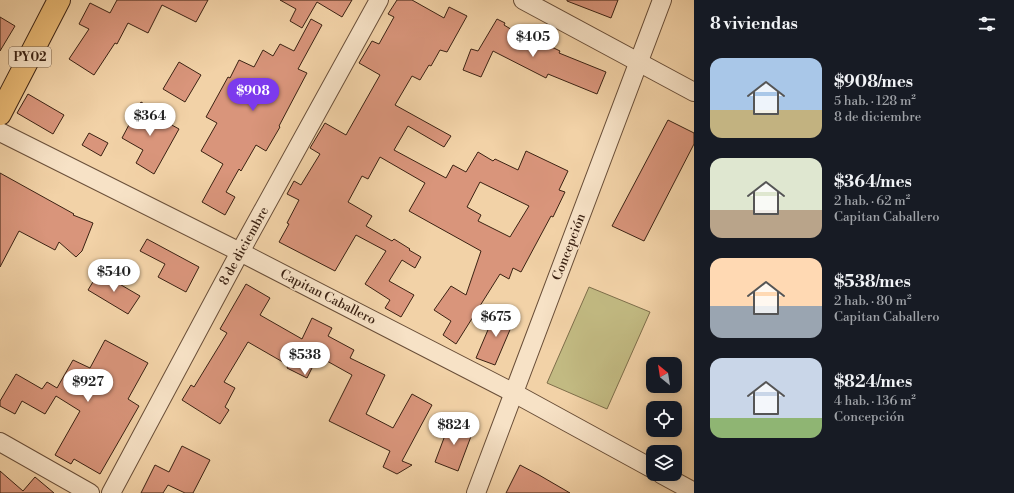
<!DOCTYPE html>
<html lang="es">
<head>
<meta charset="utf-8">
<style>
  body { margin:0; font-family:"Libre Bodoni",serif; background:#20242c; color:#f1f3f6; height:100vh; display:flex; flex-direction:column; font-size:15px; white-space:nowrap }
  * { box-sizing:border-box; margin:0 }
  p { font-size:13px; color:#9ea1a6 }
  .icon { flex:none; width:22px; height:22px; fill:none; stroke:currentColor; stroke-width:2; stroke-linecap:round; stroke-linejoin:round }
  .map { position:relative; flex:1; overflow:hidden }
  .sheet { display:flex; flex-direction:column; background:#171b24; width:320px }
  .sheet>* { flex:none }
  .needle { width:26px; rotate:330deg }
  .tools { position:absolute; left:646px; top:357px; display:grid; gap:8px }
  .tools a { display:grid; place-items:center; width:36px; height:36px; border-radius:8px; background:#171b24; box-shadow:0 2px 10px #0003; font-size:20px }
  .price { position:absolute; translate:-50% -34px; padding:0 9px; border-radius:14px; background:#fff; color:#222; font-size:13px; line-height:26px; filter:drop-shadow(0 1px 2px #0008) }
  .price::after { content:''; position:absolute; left:50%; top:24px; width:12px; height:9px; margin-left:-6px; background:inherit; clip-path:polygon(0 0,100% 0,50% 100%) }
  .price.current { background:#7c3aed; color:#fff }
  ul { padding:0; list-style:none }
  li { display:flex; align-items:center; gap:12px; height:100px; padding:0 16px }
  li span { display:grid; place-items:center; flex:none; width:112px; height:80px; border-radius:12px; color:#555 }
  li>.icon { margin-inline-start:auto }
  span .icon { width:48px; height:48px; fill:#fffc; stroke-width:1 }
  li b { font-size:17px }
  h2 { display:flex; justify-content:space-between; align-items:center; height:48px; padding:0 16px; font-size:17px }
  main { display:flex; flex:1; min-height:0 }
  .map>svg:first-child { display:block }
</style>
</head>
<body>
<main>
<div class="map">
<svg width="694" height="493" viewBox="0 0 694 493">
  <rect width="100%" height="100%" fill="#f2d2a7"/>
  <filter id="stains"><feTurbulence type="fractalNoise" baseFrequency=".005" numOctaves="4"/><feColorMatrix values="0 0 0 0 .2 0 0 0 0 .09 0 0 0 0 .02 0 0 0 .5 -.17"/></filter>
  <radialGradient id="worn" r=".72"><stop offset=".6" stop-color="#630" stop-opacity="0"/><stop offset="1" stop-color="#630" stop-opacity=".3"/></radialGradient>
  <path fill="#c2ba82" stroke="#7e6e4a" d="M 589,287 L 650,312 L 607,409 L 547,383 Z"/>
  <g fill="#d9957b" stroke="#3b2213" fill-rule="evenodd">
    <path d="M 117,0 L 208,0 L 196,22 L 162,5 L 148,33 L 128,23 L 117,44 L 115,43 L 94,75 L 69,59 L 89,29 L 79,24 L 90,3 L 110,13 Z"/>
    <path d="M 280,0 L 352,0 L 342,17 L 317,2 L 302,28 L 290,21 L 296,9 Z"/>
    <path d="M 397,0 L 412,0 L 444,18 L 449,7 L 467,16 L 447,52 L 440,50 L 431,66 L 429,65 L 420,80 L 412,76 L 395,105 L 451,136 L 444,147 L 408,126 L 394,150 L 446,178 L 453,165 L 466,172 L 478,152 L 493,161 L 495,159 L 518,170 L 526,151 L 568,171 L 559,190 L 565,192 L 553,217 L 551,216 L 521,272 L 513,268 L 509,279 L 500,274 L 456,344 L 443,335 L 451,321 L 434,310 L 451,286 L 466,295 L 481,251 L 409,211 L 425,183 L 380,157 L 368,179 L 362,176 L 348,202 L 372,216 L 366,226 L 392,241 L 394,239 L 410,249 L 409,250 L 421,257 L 415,268 L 402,260 L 389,281 L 414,295 L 401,317 L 385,308 L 390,300 L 365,284 L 386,251 L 356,235 L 335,271 L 279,242 L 289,224 L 287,223 L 299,200 L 287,194 L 294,181 L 301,185 L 320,154 L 310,148 L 325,123 L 346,135 L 380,75 L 359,63 L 372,41 L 379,44 L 394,17 L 388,14 ZM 480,182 L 529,206 L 510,237 L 478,221 L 481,215 L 467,207 Z"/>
    <path d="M 567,0 L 618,0 L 611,18 L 567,1 Z"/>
    <path d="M 0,17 L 15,26 L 0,51 Z"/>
    <path d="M 311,19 L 322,25 L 298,69 L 307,73 L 279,126 L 280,127 L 266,151 L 256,145 L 241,171 L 239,169 L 226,192 L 235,197 L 225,215 L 202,202 L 223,164 L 201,151 L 217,123 L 206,117 L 228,77 L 230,78 L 239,60 L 254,67 L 263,50 L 273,56 L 280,44 L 294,51 Z"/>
    <path d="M 497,19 L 505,23 L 504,25 L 522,36 L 523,33 L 560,51 L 559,53 L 606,72 L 597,94 L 548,74 L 546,78 L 493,51 L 481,77 L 463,70 L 471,49 L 478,51 Z"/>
    <path d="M 179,62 L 201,75 L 185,102 L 163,89 Z"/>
    <path d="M 28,94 L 64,115 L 53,134 L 17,113 Z"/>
    <path d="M 141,102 L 154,110 L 152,114 L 179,129 L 154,174 L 136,163 L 143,150 L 122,138 Z"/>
    <path d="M 668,120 L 694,133 L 694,144 L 644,241 L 612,226 Z"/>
    <path d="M 89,133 L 108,143 L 101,156 L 82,145 Z"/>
    <path d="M 0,173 L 74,214 L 73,215 L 93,223 L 82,251 L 76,257 L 59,242 L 55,250 L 19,231 L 0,267 Z"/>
    <path d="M 147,239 L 199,267 L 186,292 L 158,277 L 165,264 L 140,251 Z"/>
    <path d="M 99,272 L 140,296 L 128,314 L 88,290 Z"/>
    <path d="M 246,284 L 270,298 L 260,315 L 302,339 L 312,318 L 332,328 L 328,336 L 354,350 L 350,358 L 385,375 L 366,414 L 393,428 L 412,394 L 432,405 L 402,461 L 412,465 L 397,474 L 383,467 L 390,451 L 329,421 L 352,375 L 318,356 L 307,378 L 287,368 L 288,365 L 248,342 L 224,382 L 235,388 L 225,407 L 229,410 L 220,424 L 182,400 L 191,385 L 194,387 L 227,333 L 220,329 Z"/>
    <path d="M 496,311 L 515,318 L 495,365 L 476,358 Z"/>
    <path d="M 105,340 L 148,363 L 128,399 L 139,406 L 100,474 L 74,459 L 71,464 L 55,455 L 80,411 L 56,396 L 45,414 L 22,401 L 15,414 L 0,406 L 0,401 L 16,374 L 42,389 L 47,382 L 57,388 L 73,360 L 90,368 Z"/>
    <path d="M 450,422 L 473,431 L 458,471 L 435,462 Z"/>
    <path d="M 182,446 L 210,460 L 193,493 L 185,493 L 168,485 L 163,493 L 141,493 L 155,465 L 169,472 Z"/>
    <path d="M 520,465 L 539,475 L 570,493 L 506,493 Z"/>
    <path d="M 0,471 L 23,491 L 35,477 L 54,493 L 0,493 Z"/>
  </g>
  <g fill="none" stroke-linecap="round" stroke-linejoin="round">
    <g stroke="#694e38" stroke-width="20">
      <g id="minor">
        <path d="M 523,0 L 694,92"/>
        <path d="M 0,132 L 240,252 L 514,393 L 653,469"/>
        <path d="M 0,442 L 90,493"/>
        <path d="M 661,474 L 694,492"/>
        <path d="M 111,493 L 240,252 L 379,0"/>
        <path d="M 476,493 L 662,0"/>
      </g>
    </g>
    <g stroke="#3b2213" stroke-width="24">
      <path id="major" d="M 0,114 L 59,0"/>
    </g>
    <use href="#minor" stroke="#f7e2c6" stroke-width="18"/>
    <use href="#major" stroke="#e9b974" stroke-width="22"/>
  </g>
  <g text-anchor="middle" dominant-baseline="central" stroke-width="3" stroke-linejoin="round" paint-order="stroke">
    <rect fill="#f7e2c6" stroke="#735c49" stroke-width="1" x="9" y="47" width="42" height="20" rx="3"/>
    <g font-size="12" font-weight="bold" fill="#3b2213">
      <text x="30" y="57">PY02</text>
    </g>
    <g font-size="13" fill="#3b2213" stroke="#f7e2c6">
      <text transform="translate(244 246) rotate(-61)">8 de diciembre</text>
      <text transform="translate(569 247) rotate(-69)">Concepción</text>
      <text transform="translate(328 297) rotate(27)">Capitan Caballero</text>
    </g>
  </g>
  <rect width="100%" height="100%" filter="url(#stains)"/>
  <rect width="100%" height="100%" fill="url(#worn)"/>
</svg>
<div class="tools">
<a><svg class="needle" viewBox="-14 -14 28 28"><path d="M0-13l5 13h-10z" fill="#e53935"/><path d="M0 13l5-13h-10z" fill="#9ea1a6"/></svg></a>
<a><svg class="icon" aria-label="locate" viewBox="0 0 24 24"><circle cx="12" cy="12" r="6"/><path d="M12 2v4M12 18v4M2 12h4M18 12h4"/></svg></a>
<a><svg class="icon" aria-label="layers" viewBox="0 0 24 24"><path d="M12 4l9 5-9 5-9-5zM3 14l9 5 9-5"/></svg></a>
</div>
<b class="price" style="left:533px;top:58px">$405</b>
<b class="price current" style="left:253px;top:112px">$908</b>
<b class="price" style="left:150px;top:137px">$364</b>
<b class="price" style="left:114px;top:293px">$540</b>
<b class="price" style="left:496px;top:338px">$675</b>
<b class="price" style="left:305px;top:376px">$538</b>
<b class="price" style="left:88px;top:403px">$927</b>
<b class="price" style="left:454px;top:446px">$824</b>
</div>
<section class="sheet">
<h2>8 viviendas<svg class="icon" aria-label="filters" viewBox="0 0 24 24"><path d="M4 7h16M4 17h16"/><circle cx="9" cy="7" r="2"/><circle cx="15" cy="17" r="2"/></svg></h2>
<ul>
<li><span style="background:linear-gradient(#a9c7e8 65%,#c2b280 0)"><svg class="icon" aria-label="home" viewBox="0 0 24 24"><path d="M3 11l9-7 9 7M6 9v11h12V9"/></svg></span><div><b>$908/mes</b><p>5 hab. · 128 m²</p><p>8 de diciembre</p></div></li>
<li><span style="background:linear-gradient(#dfe7d0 65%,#b9a48a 0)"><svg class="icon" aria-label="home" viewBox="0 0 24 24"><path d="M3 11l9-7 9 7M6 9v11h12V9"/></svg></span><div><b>$364/mes</b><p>2 hab. · 62 m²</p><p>Capitan Caballero</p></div></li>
<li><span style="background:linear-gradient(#ffd9b3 60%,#9aa5b1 0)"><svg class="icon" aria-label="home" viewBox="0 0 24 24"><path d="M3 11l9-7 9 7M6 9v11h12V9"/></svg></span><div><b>$538/mes</b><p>2 hab. · 80 m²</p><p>Capitan Caballero</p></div></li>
<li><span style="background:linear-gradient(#c9d6e8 75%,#8fb573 0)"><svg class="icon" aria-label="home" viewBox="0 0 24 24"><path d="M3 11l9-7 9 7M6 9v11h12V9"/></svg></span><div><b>$824/mes</b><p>4 hab. · 136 m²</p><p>Concepción</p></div></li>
</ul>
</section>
</main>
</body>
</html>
